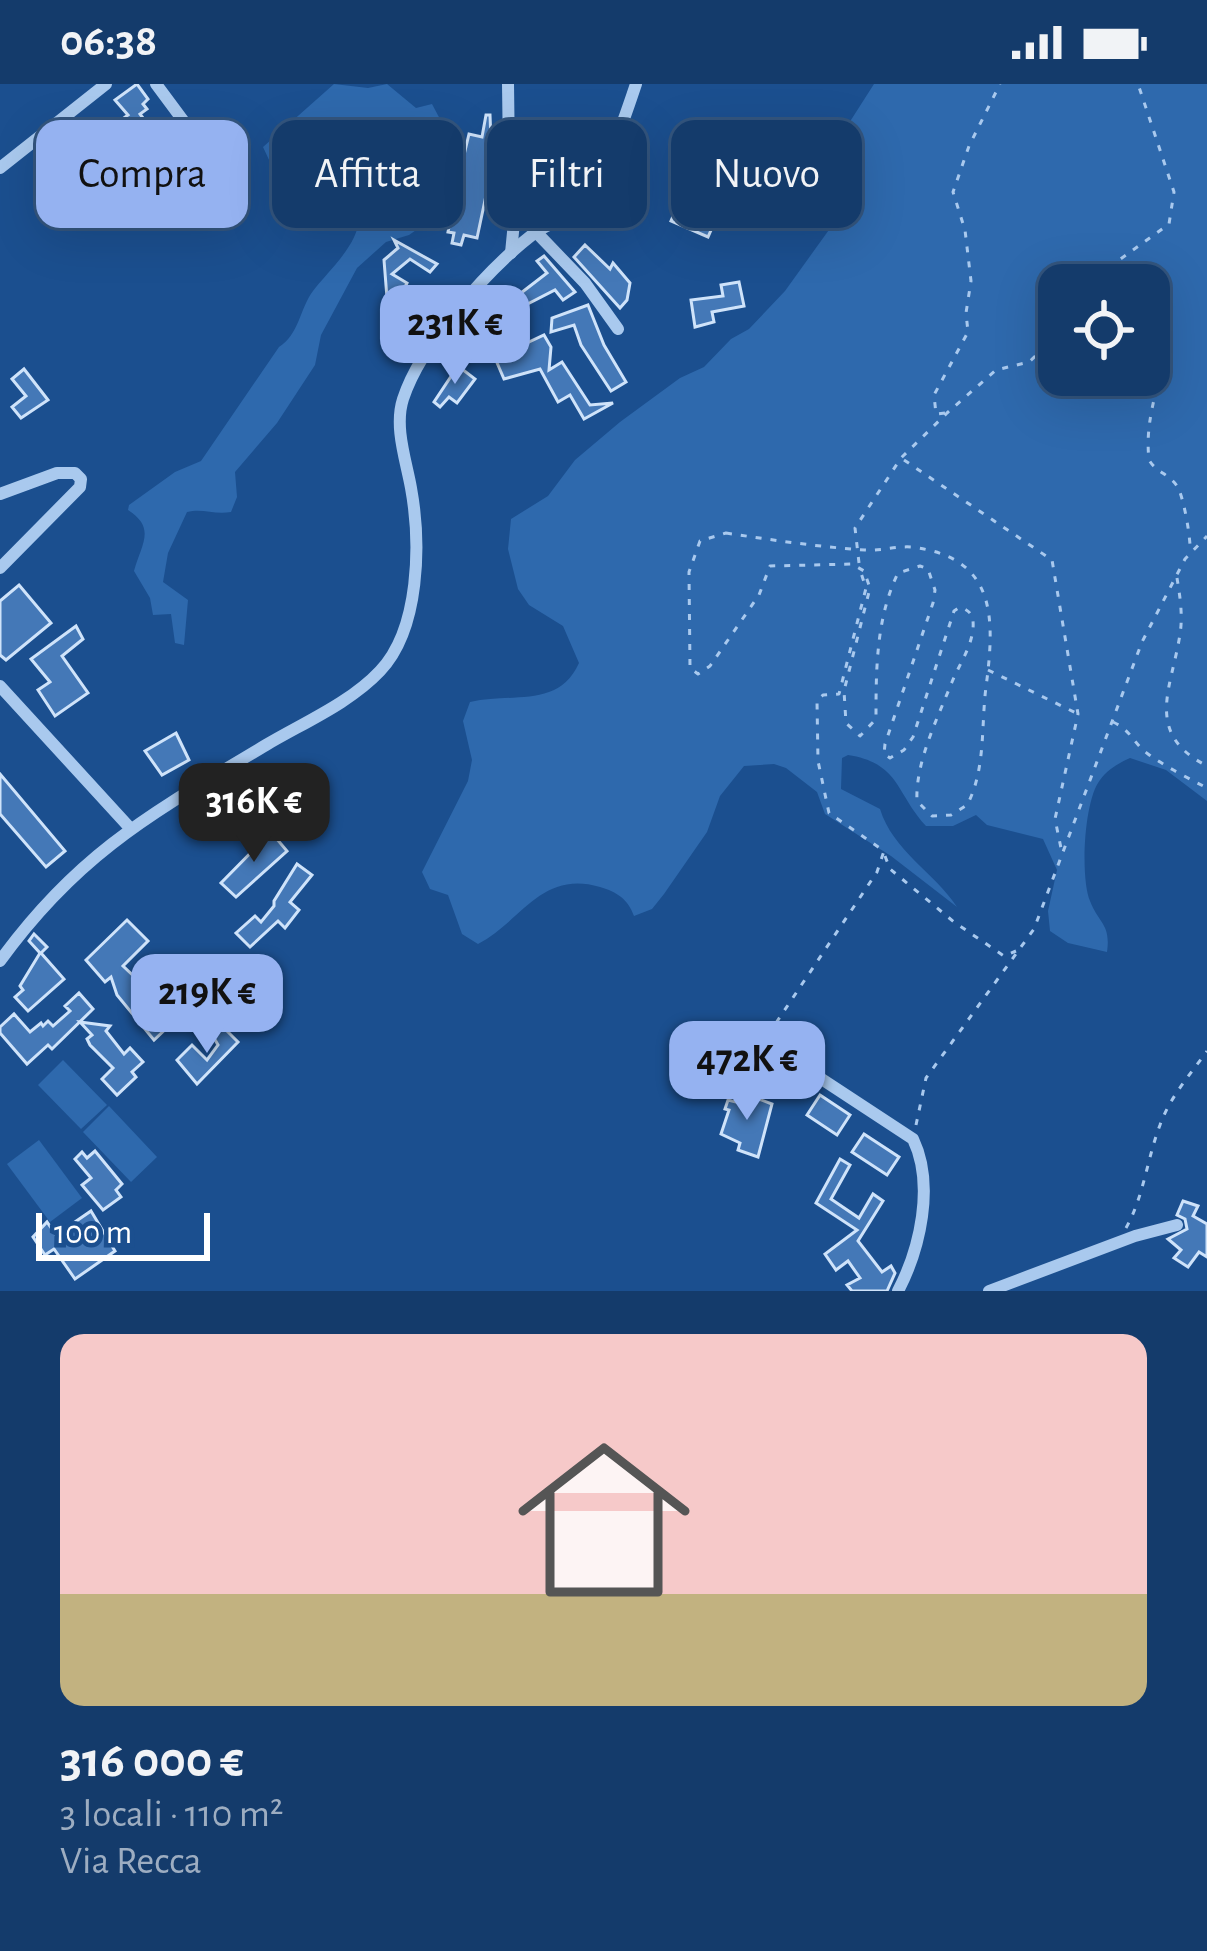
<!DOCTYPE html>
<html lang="it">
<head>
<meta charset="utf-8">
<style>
  body { margin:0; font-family:"Alegreya Sans",sans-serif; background:#1d4271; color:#f1f3f6; height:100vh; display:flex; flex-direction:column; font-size:45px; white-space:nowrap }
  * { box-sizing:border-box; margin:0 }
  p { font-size:39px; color:#9dadc1 }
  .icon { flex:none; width:66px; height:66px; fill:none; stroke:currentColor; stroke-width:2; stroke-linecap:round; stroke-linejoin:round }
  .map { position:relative; height:1207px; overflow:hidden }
  .sheet { display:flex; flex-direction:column; background:#143b6b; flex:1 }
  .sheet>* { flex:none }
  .banner { position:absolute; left:36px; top:36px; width:1137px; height:108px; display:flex; gap:24px }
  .fabs { position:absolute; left:1038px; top:180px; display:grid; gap:24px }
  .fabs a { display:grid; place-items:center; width:132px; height:132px; border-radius:24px; background:#143b6b; box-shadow:0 12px 48px #0002,0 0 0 3px #33557e; font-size:60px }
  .scale { position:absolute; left:36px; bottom:30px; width:174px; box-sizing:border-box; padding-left:12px; border:6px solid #fff; border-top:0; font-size:33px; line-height:42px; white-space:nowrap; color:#fff; -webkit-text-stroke:9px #1b4f8f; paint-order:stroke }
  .price { position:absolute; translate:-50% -102px; padding:0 27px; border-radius:24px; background:#95b2f1; color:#111; font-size:39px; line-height:78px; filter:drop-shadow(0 3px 6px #0008) }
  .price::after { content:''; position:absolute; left:50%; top:72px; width:36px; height:27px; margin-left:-18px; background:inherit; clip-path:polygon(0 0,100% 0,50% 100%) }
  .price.on { background:#222; color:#fff }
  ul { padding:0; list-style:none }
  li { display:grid; align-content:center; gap:24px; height:636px; padding:0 60px }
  li span { display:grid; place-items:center; height:372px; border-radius:24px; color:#555 }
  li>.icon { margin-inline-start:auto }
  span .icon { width:216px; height:216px; fill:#fffc; stroke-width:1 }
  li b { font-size:51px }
  .chip { padding:0 42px; border-radius:24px; background:#143b6b; box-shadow:0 12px 48px #0002,0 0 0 3px #33557e; font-size:42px; line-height:108px }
  .chip.on { background:#95b2f1; color:#111 }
  .status { display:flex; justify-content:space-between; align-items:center; height:84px; padding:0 60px; background:#143b6b; direction:ltr }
  .status svg { height:33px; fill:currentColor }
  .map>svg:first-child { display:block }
</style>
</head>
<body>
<div class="status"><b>06:38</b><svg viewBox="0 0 49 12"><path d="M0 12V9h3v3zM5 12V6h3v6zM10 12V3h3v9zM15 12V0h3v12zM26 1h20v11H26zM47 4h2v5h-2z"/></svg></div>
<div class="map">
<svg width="1207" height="1207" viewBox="0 0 1207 1207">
  <rect width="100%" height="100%" fill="#1b4f8f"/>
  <g fill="#2e69ad" fill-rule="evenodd">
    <path d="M 334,0 L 368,4 L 387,0 L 416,24 L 432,20 L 450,54 L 422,142 L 409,151 L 386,158 L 357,184 L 321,251 L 315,281 L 277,339 L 235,388 L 237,413 L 231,428 C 214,431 203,424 187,428 L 168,469 L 163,498 L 188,516 L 184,561 L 175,559 L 171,530 L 153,531 L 150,514 L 134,487 C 142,459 156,444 128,426 L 129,421 L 175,388 L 201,377 L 279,263 C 299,251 300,224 313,207 C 332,182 382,140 346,111 C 330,98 316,87 301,74 L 270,78 L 263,63 Z"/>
    <path d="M 874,0 L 1207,0 L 1207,717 L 1166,686 L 1130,674 C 1119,679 1108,685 1100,696 C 1084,716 1080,793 1090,817 C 1099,840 1111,840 1107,868 L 1068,859 L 1050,847 L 1048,827 L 1057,786 L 1043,755 L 987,741 L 976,731 L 953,742 L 926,742 C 896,710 900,679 848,671 L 842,674 L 841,705 L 880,725 C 893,767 934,788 957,823 L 891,772 L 825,730 L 817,708 L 786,684 L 774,680 L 744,682 L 720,712 L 707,748 L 664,810 L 652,825 L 634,832 C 628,815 617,808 600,803 C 541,786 522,837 478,860 L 462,850 L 448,811 L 430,805 L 422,788 L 468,697 L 472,676 L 463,637 L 470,618 C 513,608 558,625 579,579 L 563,542 L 529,521 L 518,505 L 508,465 L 511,435 L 548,412 L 575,376 L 620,338 L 680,294 L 704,283 L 731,255 L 749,245 L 785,207 L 831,143 L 838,125 L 843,99 L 835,61 ZM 1059,201 L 1149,201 L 1149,291 L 1059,291 Z"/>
    <path d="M 63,976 L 107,1021 L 81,1045 L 38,1001 Z"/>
    <path d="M 109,1022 L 157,1073 L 131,1098 L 83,1048 Z"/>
    <path d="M 39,1056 L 82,1114 L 50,1138 L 7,1080 Z"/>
  </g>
  <g fill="#4478b7" stroke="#cfe3fa" stroke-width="3">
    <path d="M 137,0 L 148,15 L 143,20 L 147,25 L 140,30 L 153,48 L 164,39 L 177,56 L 159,70 L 145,52 L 138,58 L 121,36 L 128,31 L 115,16 Z"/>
    <path d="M 486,31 L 490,31 L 492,83 L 477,154 L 464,151 L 461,161 L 452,159 L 454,149 L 448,148 L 451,133 L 446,132 L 451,97 L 455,87 L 460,88 L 469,50 L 482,53 Z"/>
    <path d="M 586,48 L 605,56 L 579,106 L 568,100 L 581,70 L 569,66 L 571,55 L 583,59 Z"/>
    <path d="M 538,50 L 564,57 L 551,82 L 548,100 L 553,101 L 551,117 L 538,117 L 530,137 L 525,136 L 526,98 Z"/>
    <path d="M 198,81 L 224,115 L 227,112 L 235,116 L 223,135 L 182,93 Z"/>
    <path d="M 681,114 L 718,130 L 708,153 L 671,137 Z"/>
    <path d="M 394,156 L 437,180 L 430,188 L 410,175 L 392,190 L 407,199 L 405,203 L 412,214 L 420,211 L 429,229 L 424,232 L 400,229 L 387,214 L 384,176 L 398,164 Z"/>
    <path d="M 585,161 L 610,185 L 613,179 L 630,199 L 627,216 L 620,224 L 574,173 Z"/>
    <path d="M 544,172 L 575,208 L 563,216 L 555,206 L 512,228 L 508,219 L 547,189 L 537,177 Z"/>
    <path d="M 739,198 L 744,222 L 712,228 L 714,238 L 695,243 L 691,216 L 723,212 L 721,201 Z"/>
    <path d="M 588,221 L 604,261 L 626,298 L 611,307 L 581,261 L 574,241 L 551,248 L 552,234 Z"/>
    <path d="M 544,251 L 551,263 L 549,286 L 562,278 L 590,321 L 613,319 L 584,335 L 570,311 L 558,318 L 540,285 L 504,295 L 495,274 Z"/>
    <path d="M 458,282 L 475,295 L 457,319 L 449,313 L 440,323 L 434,318 Z"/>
    <path d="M 24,285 L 48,316 L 21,334 L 12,323 L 26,312 L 12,295 Z"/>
    <path d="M 19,501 L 51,539 L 6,576 L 0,571 L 0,517 Z"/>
    <path d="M 76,542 L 83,555 L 62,572 L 88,609 L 55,632 L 38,606 L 50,598 L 31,575 Z"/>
    <path d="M 176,649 L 189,676 L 162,691 L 145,667 Z"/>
    <path d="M 0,690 L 65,767 L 46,783 L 0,730 Z"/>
    <path d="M 271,748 L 287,767 L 236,813 L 221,799 Z"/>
    <path d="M 297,780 L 312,791 L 290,818 L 299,826 L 285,844 L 278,837 L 250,863 L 236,849 L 255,832 L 261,838 L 274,822 L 274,817 Z"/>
    <path d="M 127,836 L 148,857 L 123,882 L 141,899 L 142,910 L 155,929 L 177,908 L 190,922 L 154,956 L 117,911 L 111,893 L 105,898 L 86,876 Z"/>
    <path d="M 34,850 L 47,863 L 41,869 L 64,895 L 28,927 L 15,913 L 23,906 L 20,902 L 40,869 L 29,857 Z"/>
    <path d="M 79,909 L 93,925 L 52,965 L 48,961 L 27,980 L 0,949 L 0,943 L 14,930 L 30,948 L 41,939 L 43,942 L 48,937 L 53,942 L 70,927 L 65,922 Z"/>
    <path d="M 80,938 L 110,942 L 106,947 L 124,970 L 130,964 L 143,978 L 132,988 L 136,993 L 117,1011 L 102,995 L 113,984 L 90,961 L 87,955 L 92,951 Z"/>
    <path d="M 223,943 L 238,958 L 197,1000 L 177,976 L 192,961 L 207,976 L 218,961 L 213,952 Z"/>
    <path d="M 748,1011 L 772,1020 L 758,1073 L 738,1066 L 740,1059 L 721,1050 L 729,1026 L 725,1025 L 728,1016 L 740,1019 L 742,1013 Z"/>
    <path d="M 820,1011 L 850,1031 L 837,1051 L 807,1031 Z"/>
    <path d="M 864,1050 L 899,1073 L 887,1091 L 852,1068 Z"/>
    <path d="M 95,1067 L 122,1100 L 116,1106 L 121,1113 L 103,1126 L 82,1101 L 91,1094 L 75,1075 L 82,1068 L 87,1074 Z"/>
    <path d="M 840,1075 L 850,1081 L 831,1115 L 859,1134 L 873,1110 L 883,1117 L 858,1157 L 882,1188 L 891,1182 L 895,1189 L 887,1207 L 852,1207 L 847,1201 L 860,1194 L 848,1177 L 836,1186 L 825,1170 L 857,1146 L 816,1119 Z"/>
    <path d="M 1183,1117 L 1198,1122 L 1193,1132 L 1207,1140 L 1207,1173 L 1199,1168 L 1188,1183 L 1174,1174 L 1181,1166 L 1168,1155 L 1187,1145 L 1185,1135 L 1177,1131 Z"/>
    <path d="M 91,1127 L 115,1167 L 75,1195 L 54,1165 L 45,1171 L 33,1153 L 47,1138 L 56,1151 Z"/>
  </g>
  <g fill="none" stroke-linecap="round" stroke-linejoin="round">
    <g stroke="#a9c9ee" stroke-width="3" stroke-dasharray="6 9" stroke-linecap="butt">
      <path d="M 1109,201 L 1115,179 L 1169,140 L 1174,108 L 1138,0"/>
      <path d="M 1149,216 C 1181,281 1142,311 1149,376 C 1156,388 1169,390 1177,402 C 1184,413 1191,456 1190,467"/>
      <path d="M 945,329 L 936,330 L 934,311 L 968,248 L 966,229 L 971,197 L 965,146 L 953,108 L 969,62 L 1000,0"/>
      <path d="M 904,376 L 1052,476 L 1078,630 L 1055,735 L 1062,769"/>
      <path d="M 726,449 C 772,456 819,463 865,466 C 881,467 896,462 911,463 C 997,473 995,534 986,603 C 981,641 986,686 967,721 L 951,731 L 932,732 L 917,717 C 915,679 938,633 952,598 C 959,581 971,564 973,545 C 974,532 971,527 960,523 L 954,527 L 913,653 L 904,666 L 890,674 L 884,670 L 885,660 L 933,519 L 935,506 L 928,485 L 920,482 L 898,489 C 876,534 876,586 876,635 L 860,652 L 846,639 L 844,607 L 870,504 L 864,487 L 852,480 L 770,482 L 759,511 L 710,582 L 698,590 L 690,584 L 689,488 L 700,457 Z"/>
      <path d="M 859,479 L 855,444 L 901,374 L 947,329 L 996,286 L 1029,278 L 1059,250"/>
      <path d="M 1177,494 C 1180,512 1183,532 1180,550 C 1172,604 1143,649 1207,682"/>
      <path d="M 988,586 L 1076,629"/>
      <path d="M 1113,638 C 1132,647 1132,658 1148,670 C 1166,683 1188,694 1207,704"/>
      <path d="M 885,772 L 890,785 L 954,838 L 1004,872 L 1016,867"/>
      <path d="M 774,953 L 774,942 L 877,788 L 884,767 L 829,729 L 818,677 L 817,617 L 823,611 L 839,610 L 866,504 L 861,489"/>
      <path d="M 916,1041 L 926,994 L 1034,845 L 1142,558 L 1185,475 L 1207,452"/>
      <path d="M 1126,1144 C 1144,1112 1147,1075 1160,1041 C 1170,1013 1190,991 1207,967"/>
    </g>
    <g stroke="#a9c9ee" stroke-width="12">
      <path d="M 156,0 L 234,105"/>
      <path d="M 508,0 L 509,74 L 517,107 L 511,169"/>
      <path d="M 0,84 L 106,0"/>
      <path d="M 536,148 L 585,199 L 618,245"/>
      <path d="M 0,410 L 57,389 L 75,389 L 81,395 L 80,403 L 0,484"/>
      <path d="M 0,602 L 130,744"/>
      <path d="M 0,877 C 79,768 154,728 266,661 C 303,639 350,619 380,587 C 420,545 421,459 411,404 C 406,376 394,343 403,315 C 421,260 487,186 532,151 C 546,140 565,136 578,123 C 603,100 625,33 636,0"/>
      <path d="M 722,1006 L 752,1000 L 772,967 L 782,969 L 913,1055 C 935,1101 920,1165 898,1207"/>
      <path d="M 989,1207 L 1135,1152 L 1177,1141"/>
    </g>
  </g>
</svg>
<div class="fabs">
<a><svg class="icon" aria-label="locate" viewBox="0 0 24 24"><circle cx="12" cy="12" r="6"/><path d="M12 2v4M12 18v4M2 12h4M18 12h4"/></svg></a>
</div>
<div class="scale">100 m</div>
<b class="price" style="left:455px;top:303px">231K €</b>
<b class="price on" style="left:254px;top:781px">316K €</b>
<b class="price" style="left:207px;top:972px">219K €</b>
<b class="price" style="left:747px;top:1039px">472K €</b>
<div class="banner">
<a class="chip on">Compra</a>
<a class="chip">Affitta</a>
<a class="chip">Filtri</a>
<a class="chip">Nuovo</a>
</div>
</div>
<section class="sheet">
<ul>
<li><span style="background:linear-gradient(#f6c9c9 70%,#c2b280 0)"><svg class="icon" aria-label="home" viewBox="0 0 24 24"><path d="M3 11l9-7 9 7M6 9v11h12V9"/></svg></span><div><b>316 000 €</b><p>3 locali · 110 m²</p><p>Via Recca</p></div></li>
</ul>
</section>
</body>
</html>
